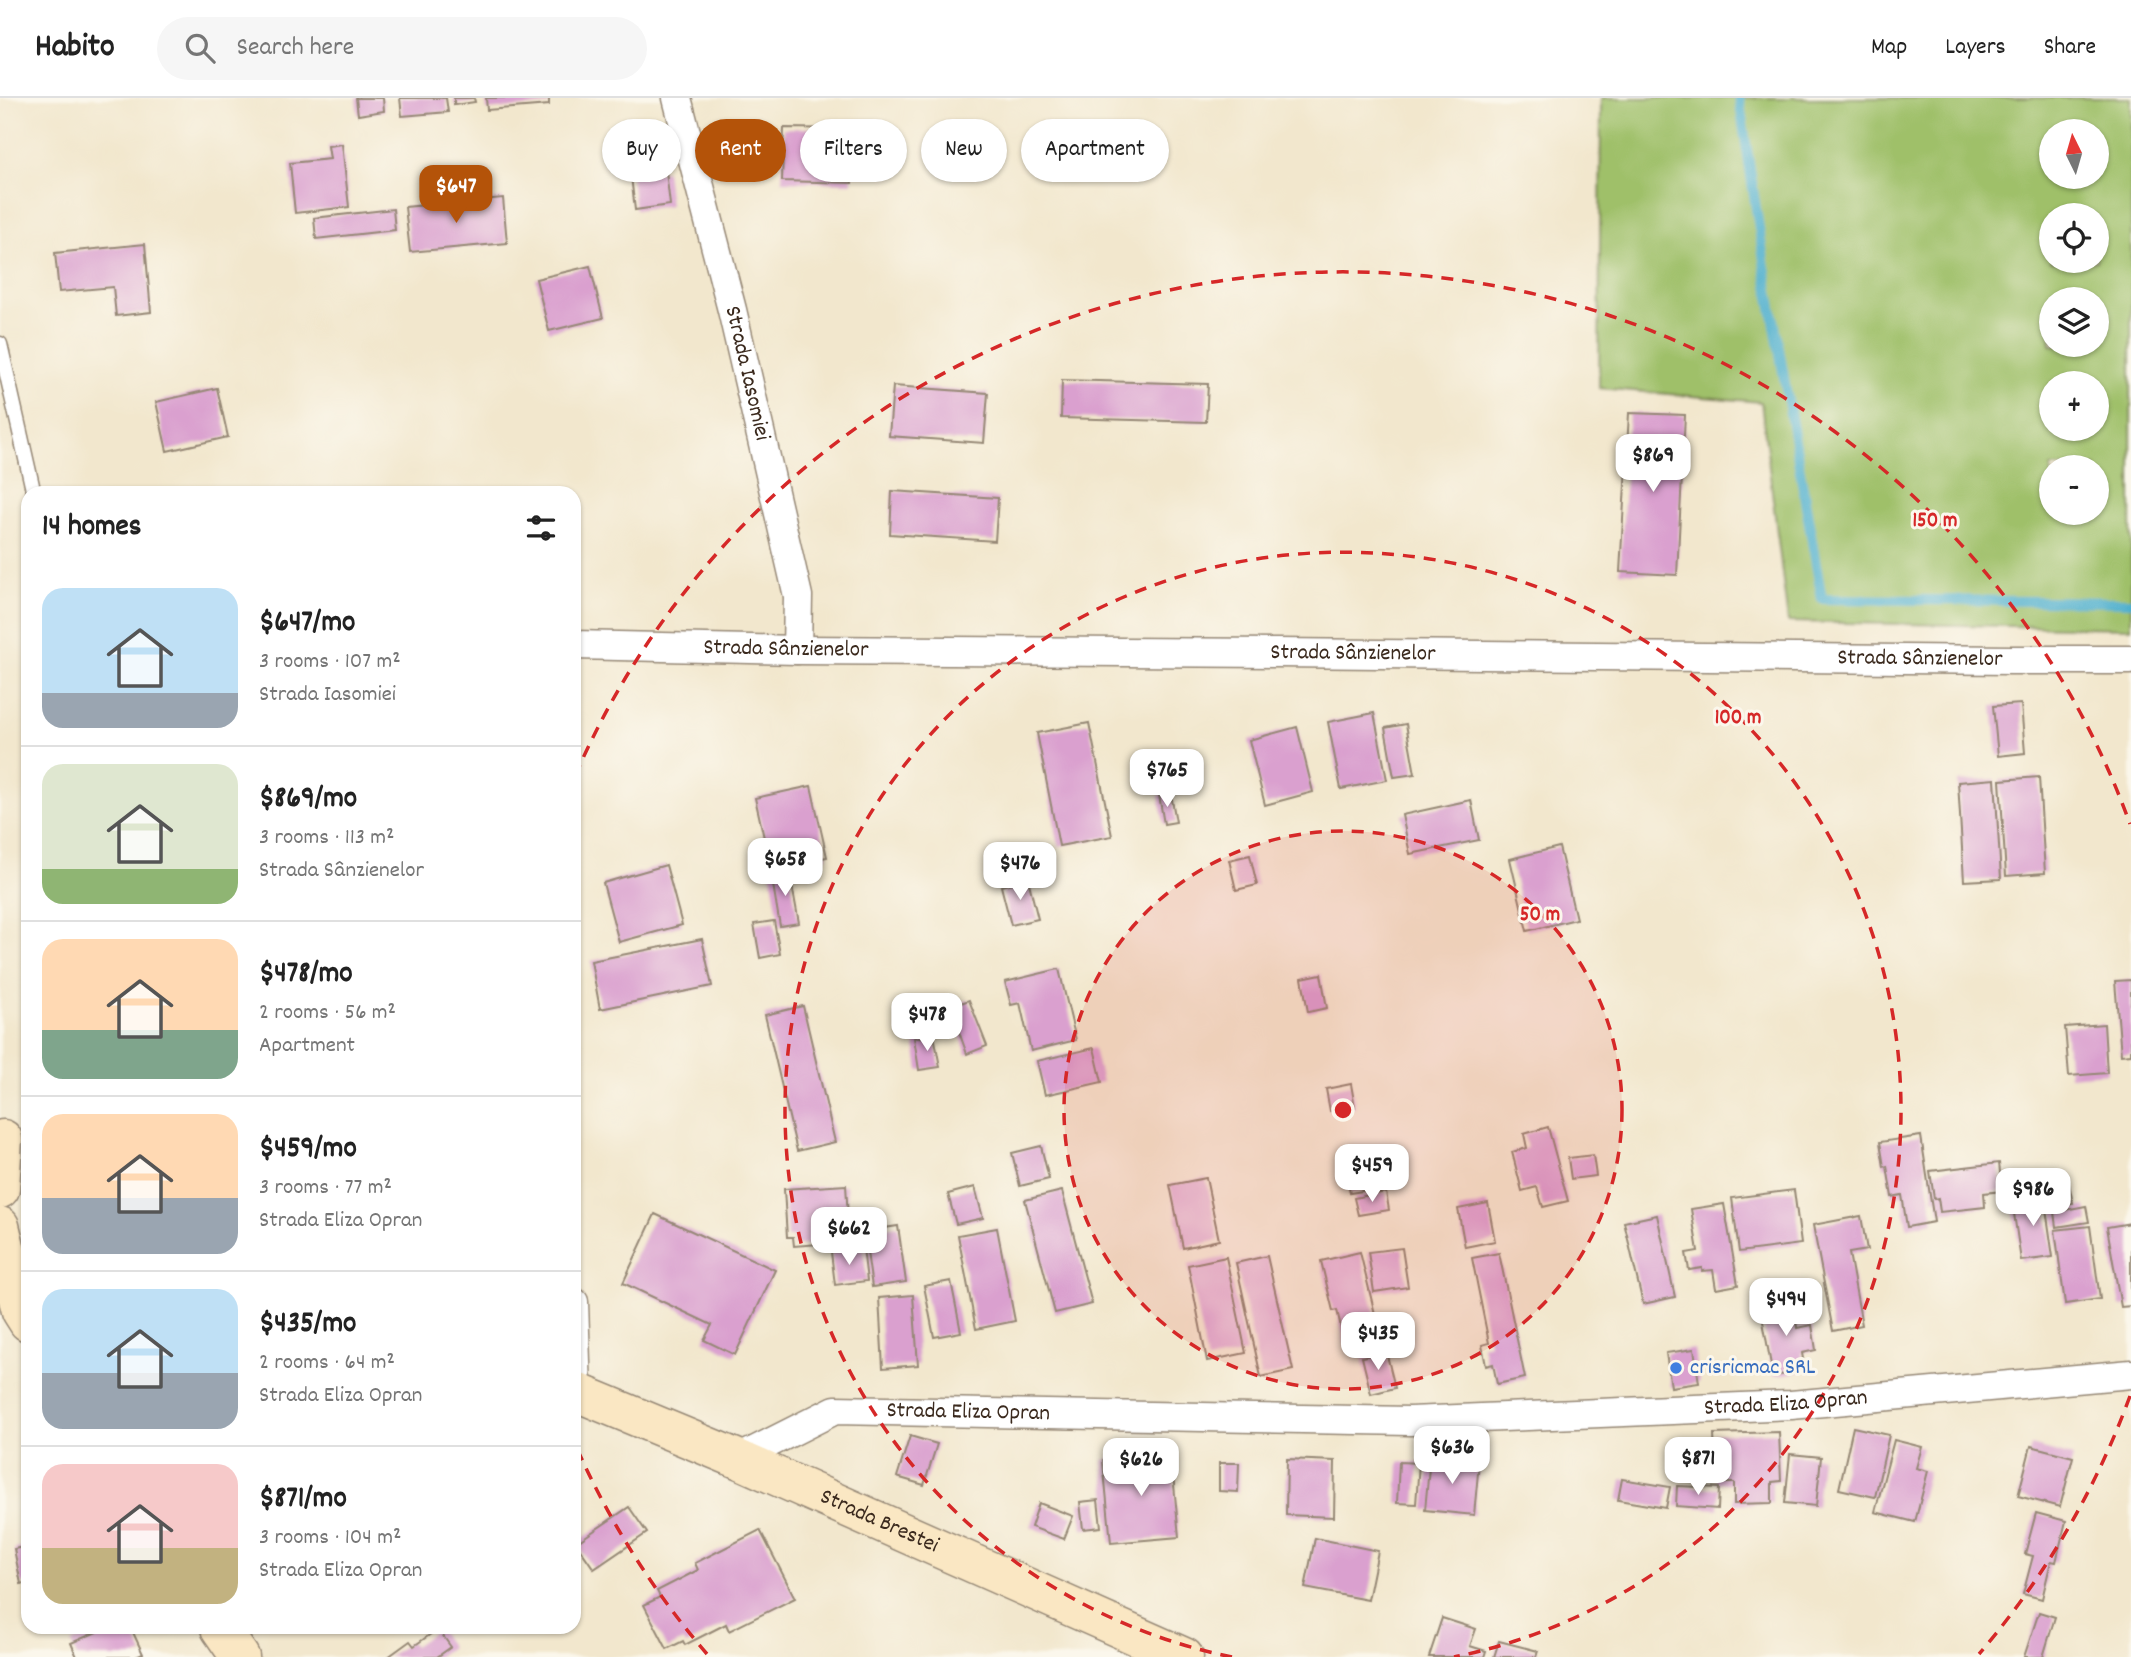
<!DOCTYPE html>
<html lang="en">
<head>
<meta charset="utf-8">
<style>
  body { margin:0; font-family:Dekko,sans-serif; background:#f6f6f6; color:#222; height:100vh; display:flex; flex-direction:column; font-size:26px; white-space:nowrap }
  * { box-sizing:border-box; margin:0 }
  p { font-size:23px; color:#767676 }
  .icon { flex:none; width:38px; height:38px; fill:none; stroke:currentColor; stroke-width:2; stroke-linecap:round; stroke-linejoin:round }
  .map { position:relative; flex:1; overflow:hidden }
  .side { position:absolute; left:21px; top:388px; width:560px; height:1148px; display:flex; flex-direction:column; background:#fff; border-radius:21px; box-shadow:0 2px 5px #0004 }
  .side>* { flex:none }
  .hud { position:absolute; left:602px; top:21px; width:665px; height:63px; display:flex; gap:14px }
  .needle { width:46px; rotate:355deg }
  .controls { position:absolute; left:2039px; top:21px; display:grid; gap:14px }
  .controls a { display:grid; place-items:center; width:70px; height:70px; border-radius:50%; background:#fff; box-shadow:0 2px 5px #0004; font-size:35px }
  .price { position:absolute; translate:-50% -60px; padding:0 16px; border-radius:14px; background:#fff; color:#222; font-size:23px; line-height:46px; filter:drop-shadow(0 2px 4px #0008) }
  .price::after { content:''; position:absolute; left:50%; top:42px; width:21px; height:16px; margin-left:-10px; background:inherit; clip-path:polygon(0 0,100% 0,50% 100%) }
  .price.selected { background:#b45309; color:#fff }
  ul { padding:0; list-style:none }
  li { display:flex; align-items:center; gap:21px; height:175px; padding:0 21px }
  li+li { border-top:2px solid #e0e0e0 }
  li span { display:grid; place-items:center; flex:none; width:196px; height:140px; border-radius:21px; color:#555 }
  li>.icon { margin-inline-start:auto }
  span .icon { width:84px; height:84px; fill:#fffc; stroke-width:1 }
  li b { font-size:30px }
  h2 { display:flex; justify-content:space-between; align-items:center; height:84px; padding:0 21px; font-size:30px }
  .chip { padding:0 24px; border-radius:32px; background:#fff; box-shadow:0 2px 5px #0004; font-size:24px; line-height:63px }
  .chip.selected { background:#b45309; color:#fff }
  header { display:flex; align-items:center; gap:42px; box-sizing:border-box; height:98px; padding:0 35px; background:#fff; border-bottom:2px solid #e0e0e0 }
  header strong { font-size:33px }
  nav { display:flex; gap:38px; margin-inline-start:auto; font-size:24px }
  .search { width:490px; height:63px; background:#f6f6f6; display:flex; align-items:center; gap:18px; box-sizing:border-box; padding:0 24px; border-radius:38px; color:#767676; font-size:26px }
  .map>svg:first-child { display:block }
</style>
</head>
<body>
<header>
<strong>Habito</strong>
<div class="search"><svg class="icon" aria-label="search" viewBox="0 0 24 24"><circle cx="10" cy="10" r="6"/><path d="M15 15l6 6"/></svg>Search here</div>
<nav><a>Map</a><a>Layers</a><a>Share</a></nav>
</header>
<div class="map">
<svg width="2131" height="1559" viewBox="0 0 2131 1559">
  <rect width="100%" height="100%" fill="#fbf7ec"/>
  <filter id="ink" filterUnits="userSpaceOnUse"><feTurbulence type="fractalNoise" baseFrequency=".0143" numOctaves="2"/><feDisplacementMap in="SourceGraphic" scale="14" xChannelSelector="R" yChannelSelector="G"/><feConvolveMatrix kernelMatrix="1 2 1 2 8 2 1 2 1" color-interpolation-filters="sRGB"/></filter>
  <filter id="wash" filterUnits="userSpaceOnUse"><feTurbulence type="fractalNoise" baseFrequency=".00686" numOctaves="4" result="noise"/><feDisplacementMap in="SourceGraphic" scale="28" xChannelSelector="R" yChannelSelector="G"/><feGaussianBlur stdDeviation="1.57" result="paint"/><feColorMatrix in="noise" values="0 0 0 0 0 0 0 0 0 0 0 0 0 0 0 0 0 1.4 0 .05"/><feComposite in="paint" operator="in"/></filter>
  <g filter="url(#wash)">
    <rect width="100%" height="100%" fill="#f2e7cd"/>
    <path fill="#9fc069" stroke="#6d7544" stroke-width="2" fill-rule="evenodd" d="M 1601,0 L 2131,0 L 2131,530 L 1788,524 L 1761,304 L 1599,290 ZM 2051,33 L 2096,33 L 2096,79 L 2051,79 ZM 2051,117 L 2096,117 L 2096,163 L 2051,163 ZM 2051,201 L 2096,201 L 2096,247 L 2051,247 ZM 2051,285 L 2096,285 L 2096,331 L 2051,331 ZM 2051,369 L 2096,369 L 2096,415 L 2051,415 Z"/>
    <g fill="none" stroke-linecap="round" stroke-linejoin="round">
      <path stroke="#4eafcd" stroke-width="10" d="M 1739,0 L 1765,169 L 1822,501 L 2131,504"/>
    </g>
    <g id="blocks">
      <g fill="#daa0cf">
        <path d="M 356,0 L 383,0 L 384,13 L 358,17 Z"/>
        <path d="M 400,0 L 446,0 L 448,14 L 402,18 Z"/>
        <path d="M 454,0 L 474,0 L 475,4 L 454,7 Z"/>
        <path d="M 486,0 L 549,0 L 549,7 L 487,12 Z"/>
        <path d="M 784,30 L 853,31 L 852,85 L 782,83 Z"/>
        <path d="M 342,46 L 349,109 L 295,115 L 290,65 L 330,61 L 328,48 Z"/>
        <path d="M 666,73 L 670,107 L 635,112 L 631,78 Z"/>
        <path d="M 503,100 L 507,145 L 410,154 L 405,109 Z"/>
        <path d="M 393,111 L 395,132 L 316,141 L 314,120 Z"/>
        <path d="M 145,146 L 151,214 L 116,218 L 113,189 L 59,194 L 55,155 Z"/>
        <path d="M 590,168 L 603,220 L 549,233 L 536,181 Z"/>
        <path d="M 1062,282 L 1208,286 L 1206,324 L 1061,320 Z"/>
        <path d="M 893,288 L 988,295 L 984,345 L 889,338 Z"/>
        <path d="M 217,290 L 228,339 L 167,353 L 156,304 Z"/>
        <path d="M 1629,315 L 1685,317 L 1677,477 L 1620,474 Z"/>
        <path d="M 892,393 L 998,400 L 995,443 L 890,436 Z"/>
        <path d="M 2021,606 L 2025,655 L 1998,658 L 1993,608 Z"/>
        <path d="M 1374,615 L 1387,682 L 1341,691 L 1328,624 Z"/>
        <path d="M 1089,625 L 1112,738 L 1059,748 L 1037,635 Z"/>
        <path d="M 1406,626 L 1415,676 L 1394,679 L 1385,630 Z"/>
        <path d="M 1297,629 L 1313,694 L 1265,707 L 1249,642 Z"/>
        <path d="M 2039,679 L 2045,775 L 2006,778 L 2000,682 Z"/>
        <path d="M 1995,681 L 2001,781 L 1964,783 L 1958,684 Z"/>
        <path d="M 811,688 L 827,759 L 771,771 L 755,700 Z"/>
        <path d="M 1171,696 L 1176,724 L 1164,726 L 1159,697 Z"/>
        <path d="M 1471,702 L 1479,742 L 1410,756 L 1402,717 Z"/>
        <path d="M 1559,749 L 1576,821 L 1527,833 L 1510,761 Z"/>
        <path d="M 1250,757 L 1257,787 L 1236,792 L 1229,762 Z"/>
        <path d="M 666,767 L 682,827 L 619,844 L 603,785 Z"/>
        <path d="M 789,771 L 799,825 L 780,828 L 771,775 Z"/>
        <path d="M 1028,781 L 1038,821 L 1011,827 L 1001,788 Z"/>
        <path d="M 774,823 L 780,856 L 760,860 L 754,826 Z"/>
        <path d="M 702,841 L 712,888 L 600,911 L 591,863 Z"/>
        <path d="M 1059,871 L 1076,942 L 1031,953 L 1020,905 L 1011,907 L 1005,884 Z"/>
        <path d="M 1321,876 L 1327,910 L 1308,914 L 1302,880 Z"/>
        <path d="M 2131,882 L 2131,956 L 2121,957 L 2115,883 Z"/>
        <path d="M 969,902 L 987,948 L 967,956 L 950,909 Z"/>
        <path d="M 803,908 L 835,1044 L 797,1053 L 765,917 Z"/>
        <path d="M 2104,926 L 2107,975 L 2069,978 L 2065,929 Z"/>
        <path d="M 934,937 L 940,969 L 919,972 L 914,940 Z"/>
        <path d="M 1094,950 L 1102,984 L 1045,997 L 1037,963 Z"/>
        <path d="M 1351,986 L 1355,1009 L 1330,1013 L 1326,991 Z"/>
        <path d="M 1548,1029 L 1568,1103 L 1543,1109 L 1537,1089 L 1522,1093 L 1512,1054 L 1527,1050 L 1524,1036 Z"/>
        <path d="M 1921,1038 L 1934,1124 L 1907,1129 L 1902,1097 L 1892,1099 L 1887,1068 L 1884,1069 L 1880,1044 Z"/>
        <path d="M 1041,1048 L 1049,1081 L 1020,1088 L 1012,1055 Z"/>
        <path d="M 1593,1057 L 1596,1078 L 1571,1081 L 1568,1060 Z"/>
        <path d="M 1999,1065 L 2002,1093 L 1984,1095 L 1985,1109 L 1940,1114 L 1938,1100 L 1934,1101 L 1930,1073 Z"/>
        <path d="M 1371,1067 L 1375,1091 L 1350,1095 L 1346,1071 Z"/>
        <path d="M 1206,1080 L 1219,1142 L 1183,1150 L 1170,1087 Z"/>
        <path d="M 2068,1081 L 2073,1105 L 2052,1108 L 2048,1084 Z"/>
        <path d="M 846,1087 L 849,1135 L 831,1136 L 832,1145 L 794,1148 L 793,1139 L 787,1139 L 784,1091 Z"/>
        <path d="M 975,1089 L 983,1120 L 956,1126 L 948,1096 Z"/>
        <path d="M 1794,1092 L 1801,1146 L 1739,1154 L 1732,1100 Z"/>
        <path d="M 1062,1093 L 1092,1206 L 1055,1215 L 1025,1102 Z"/>
        <path d="M 1386,1094 L 1389,1112 L 1358,1117 L 1354,1100 Z"/>
        <path d="M 2044,1097 L 2053,1159 L 2021,1163 L 2012,1102 Z"/>
        <path d="M 1488,1105 L 1495,1143 L 1465,1149 L 1458,1111 Z"/>
        <path d="M 1724,1106 L 1738,1187 L 1716,1191 L 1713,1172 L 1702,1173 L 1702,1170 L 1689,1172 L 1686,1155 L 1698,1153 L 1691,1111 Z"/>
        <path d="M 2086,1108 L 2089,1124 L 2056,1129 L 2054,1114 Z"/>
        <path d="M 655,1116 L 775,1172 L 735,1257 L 704,1242 L 712,1227 L 623,1185 Z"/>
        <path d="M 1657,1117 L 1675,1199 L 1643,1206 L 1624,1124 Z"/>
        <path d="M 1861,1118 L 1867,1152 L 1849,1155 L 1862,1227 L 1833,1233 L 1813,1127 Z"/>
        <path d="M 2131,1125 L 2131,1208 L 2121,1209 L 2107,1129 Z"/>
        <path d="M 898,1128 L 906,1184 L 872,1189 L 864,1133 Z"/>
        <path d="M 2090,1128 L 2100,1201 L 2065,1206 L 2055,1132 Z"/>
        <path d="M 997,1130 L 1015,1223 L 976,1231 L 958,1137 Z"/>
        <path d="M 863,1150 L 867,1183 L 835,1187 L 831,1154 Z"/>
        <path d="M 1402,1150 L 1408,1189 L 1374,1194 L 1368,1154 Z"/>
        <path d="M 1360,1154 L 1382,1245 L 1361,1250 L 1360,1244 L 1345,1247 L 1337,1212 L 1333,1213 L 1321,1163 Z"/>
        <path d="M 1499,1155 L 1525,1280 L 1497,1286 L 1493,1266 L 1486,1268 L 1482,1247 L 1489,1245 L 1472,1160 Z"/>
        <path d="M 1267,1158 L 1293,1272 L 1261,1279 L 1236,1165 Z"/>
        <path d="M 1226,1159 L 1246,1255 L 1207,1263 L 1188,1167 Z"/>
        <path d="M 951,1183 L 961,1234 L 934,1239 L 924,1188 Z"/>
        <path d="M 913,1197 L 918,1267 L 883,1270 L 879,1200 Z"/>
        <path d="M 1793,1201 L 1797,1230 L 1812,1227 L 1816,1252 L 1802,1255 L 1805,1273 L 1773,1278 L 1760,1207 Z"/>
        <path d="M 1694,1251 L 1699,1285 L 1671,1289 L 1666,1255 Z"/>
        <path d="M 1386,1253 L 1395,1290 L 1371,1296 L 1362,1259 Z"/>
        <path d="M 1853,1329 L 1889,1337 L 1875,1399 L 1839,1391 Z"/>
        <path d="M 1779,1334 L 1781,1383 L 1772,1384 L 1772,1405 L 1734,1406 L 1734,1385 L 1716,1385 L 1714,1336 Z"/>
        <path d="M 910,1338 L 937,1346 L 924,1387 L 897,1379 Z"/>
        <path d="M 1894,1342 L 1922,1349 L 1916,1370 L 1928,1373 L 1915,1424 L 1875,1414 Z"/>
        <path d="M 2031,1348 L 2073,1359 L 2060,1409 L 2018,1398 Z"/>
        <path d="M 1171,1355 L 1179,1439 L 1111,1445 L 1103,1362 Z"/>
        <path d="M 1790,1356 L 1821,1359 L 1816,1408 L 1785,1405 Z"/>
        <path d="M 1430,1359 L 1479,1364 L 1474,1417 L 1425,1412 Z"/>
        <path d="M 1287,1361 L 1335,1363 L 1334,1419 L 1286,1417 Z"/>
        <path d="M 1399,1364 L 1419,1365 L 1416,1406 L 1397,1405 Z"/>
        <path d="M 1219,1365 L 1239,1365 L 1238,1394 L 1219,1393 Z"/>
        <path d="M 1622,1381 L 1670,1389 L 1666,1410 L 1618,1402 Z"/>
        <path d="M 1677,1388 L 1719,1390 L 1718,1411 L 1676,1408 Z"/>
        <path d="M 1098,1402 L 1101,1429 L 1083,1431 L 1080,1404 Z"/>
        <path d="M 1039,1405 L 1073,1418 L 1064,1441 L 1031,1429 Z"/>
        <path d="M 629,1409 L 647,1435 L 594,1471 L 576,1445 Z"/>
        <path d="M 2036,1415 L 2066,1423 L 2056,1464 L 2051,1463 L 2042,1501 L 2023,1496 L 2033,1458 L 2025,1456 Z"/>
        <path d="M 760,1432 L 795,1500 L 729,1533 L 726,1526 L 685,1547 L 683,1543 L 667,1551 L 644,1507 L 660,1499 L 657,1493 L 698,1472 L 695,1465 Z"/>
        <path d="M 1315,1440 L 1378,1453 L 1368,1502 L 1305,1490 Z"/>
        <path d="M 28,1448 L 28,1484 L 21,1486 L 14,1451 Z"/>
        <path d="M 2039,1514 L 2055,1519 L 2043,1559 L 2024,1559 Z"/>
        <path d="M 1442,1520 L 1476,1531 L 1470,1548 L 1486,1553 L 1484,1559 L 1429,1559 Z"/>
        <path d="M 106,1530 L 131,1530 L 143,1556 L 136,1559 L 77,1559 L 71,1545 Z"/>
        <path d="M 438,1531 L 451,1549 L 437,1559 L 388,1559 L 410,1543 L 414,1548 Z"/>
        <path d="M 1499,1543 L 1538,1553 L 1536,1559 L 1494,1559 Z"/>
      </g>
    </g>
  </g>
  <g filter="url(#ink)">
    <use href="#blocks" fill-opacity="0" stroke="#968876" stroke-width="2"/>
    <g fill="none" stroke-linecap="round" stroke-linejoin="round">
      <g stroke="#968876" stroke-width="17">
        <path id="lane" d="M 0,246 L 34,396"/>
      </g>
      <g stroke="#968876" stroke-width="31">
        <g id="street">
          <path id="s1" d="M 677,0 L 732,212 L 798,498 L 797,552"/>
          <path id="s2" d="M 574,547 L 797,552 L 1277,555 L 2012,562 L 2131,562"/>
          <path d="M 574,1204 L 577,1295"/>
          <path id="s3" d="M 738,1361 L 835,1312 L 1410,1323 L 1791,1307 L 2131,1276"/>
        </g>
      </g>
      <g stroke="#968876" stroke-width="41">
        <g id="secondary">
          <path d="M 0,1091 L 3,1041"/>
          <path d="M 0,1128 L 21,1213 L 28,1224"/>
          <path id="s4" d="M 574,1293 L 738,1361 L 1184,1559"/>
          <path d="M 220,1530 L 240,1559"/>
        </g>
      </g>
      <use href="#lane" stroke="#fff" stroke-width="14"/>
      <use href="#street" stroke="#fff" stroke-width="28"/>
      <use href="#secondary" stroke="#fae7c3" stroke-width="38"/>
    </g>
  </g>
  <circle cx="1343" cy="1012" r="279" fill="#d62828" fill-opacity=".12"/>
  <g fill="none" stroke="#d62828" stroke-width="3.5" stroke-dasharray="12 9">
    <circle cx="1343" cy="1012" r="279"/>
    <path d="M1232 1559A558 558 0 1 1 1454 1559"/>
    <path d="M2130 1298A837 837 0 0 1 1979 1556M707 1556A837 837 0 0 1 575 1346M575 678A837 837 0 0 1 2130 726"/>
  </g>
  <circle fill="#3f7fe0" stroke="#fbf7ec" stroke-width="2.5" cx="1676" cy="1270" r="7"/>
  <g text-anchor="middle" dominant-baseline="central" stroke-width="6" stroke-linejoin="round" paint-order="stroke">
    <g font-size="23" fill="#3b2a1e" stroke="#fbf7ec">
      <text stroke="none"><textPath href="#s1" startOffset="284">Strada Iasomiei</textPath></text>
      <text stroke="none"><textPath href="#s2" startOffset="212">Strada Sânzienelor</textPath></text>
      <text stroke="none"><textPath href="#s2" startOffset="779">Strada Sânzienelor</textPath></text>
      <text stroke="none"><textPath href="#s2" startOffset="1346">Strada Sânzienelor</textPath></text>
      <text stroke="none"><textPath href="#s3" startOffset="1060">Strada Eliza Opran</textPath></text>
      <text stroke="none"><textPath href="#s3" startOffset="242">Strada Eliza Opran</textPath></text>
      <text stroke="none"><textPath href="#s4" startOffset="332">Strada Brestei</textPath></text>
    </g>
    <g font-size="23" fill="#366cbe" stroke="#fbf7ec" text-anchor="start">
      <text x="1690" y="1270">crisricmac SRL</text>
    </g>
  </g>
  <circle cx="1343" cy="1012" r="10" fill="#d62828" stroke="#fbf7ec" stroke-width="3.5"/>
  <g font-size="21" text-anchor="middle" font-weight="bold" fill="#d62828" stroke="#fbf7ec" stroke-width="6" stroke-linejoin="round" paint-order="stroke">
    <text x="1935" y="428">150 m</text>
    <text x="1738" y="625">100 m</text>
    <text x="1540" y="822">50 m</text>
  </g>
</svg>
<div class="controls">
<a><svg class="needle" viewBox="-14 -14 28 28"><path d="M0-13l5 13h-10z" fill="#e53935"/><path d="M0 13l5-13h-10z" fill="#767676"/></svg></a>
<a><svg class="icon" aria-label="locate" viewBox="0 0 24 24"><circle cx="12" cy="12" r="6"/><path d="M12 2v4M12 18v4M2 12h4M18 12h4"/></svg></a>
<a><svg class="icon" aria-label="layers" viewBox="0 0 24 24"><path d="M12 4l9 5-9 5-9-5zM3 14l9 5 9-5"/></svg></a>
<a>+</a>
<a>−</a>
</div>
<b class="price selected" style="left:456px;top:127px">$647</b>
<b class="price" style="left:1653px;top:396px">$869</b>
<b class="price" style="left:1167px;top:711px">$765</b>
<b class="price" style="left:785px;top:800px">$658</b>
<b class="price" style="left:1020px;top:804px">$476</b>
<b class="price" style="left:927px;top:955px">$478</b>
<b class="price" style="left:1372px;top:1106px">$459</b>
<b class="price" style="left:2033px;top:1130px">$986</b>
<b class="price" style="left:849px;top:1169px">$662</b>
<b class="price" style="left:1786px;top:1240px">$494</b>
<b class="price" style="left:1378px;top:1274px">$435</b>
<b class="price" style="left:1452px;top:1388px">$636</b>
<b class="price" style="left:1698px;top:1399px">$871</b>
<b class="price" style="left:1141px;top:1400px">$626</b>
<div class="hud">
<a class="chip">Buy</a>
<a class="chip selected">Rent</a>
<a class="chip">Filters</a>
<a class="chip">New</a>
<a class="chip">Apartment</a>
</div>
<section class="side">
<h2>14 homes<svg class="icon" aria-label="filters" viewBox="0 0 24 24"><path d="M4 7h16M4 17h16"/><circle cx="9" cy="7" r="2"/><circle cx="15" cy="17" r="2"/></svg></h2>
<ul>
<li><span style="background:linear-gradient(#bfe0f5 75%,#9aa5b1 0)"><svg class="icon" aria-label="home" viewBox="0 0 24 24"><path d="M3 11l9-7 9 7M6 9v11h12V9"/></svg></span><div><b>$647/mo</b><p>3 rooms · 107 m²</p><p>Strada Iasomiei</p></div></li>
<li><span style="background:linear-gradient(#dfe7d0 75%,#8fb573 0)"><svg class="icon" aria-label="home" viewBox="0 0 24 24"><path d="M3 11l9-7 9 7M6 9v11h12V9"/></svg></span><div><b>$869/mo</b><p>3 rooms · 113 m²</p><p>Strada Sânzienelor</p></div></li>
<li><span style="background:linear-gradient(#ffd9b3 65%,#7fa58c 0)"><svg class="icon" aria-label="home" viewBox="0 0 24 24"><path d="M3 11l9-7 9 7M6 9v11h12V9"/></svg></span><div><b>$478/mo</b><p>2 rooms · 56 m²</p><p>Apartment</p></div></li>
<li><span style="background:linear-gradient(#ffd9b3 60%,#9aa5b1 0)"><svg class="icon" aria-label="home" viewBox="0 0 24 24"><path d="M3 11l9-7 9 7M6 9v11h12V9"/></svg></span><div><b>$459/mo</b><p>3 rooms · 77 m²</p><p>Strada Eliza Opran</p></div></li>
<li><span style="background:linear-gradient(#bfe0f5 60%,#9aa5b1 0)"><svg class="icon" aria-label="home" viewBox="0 0 24 24"><path d="M3 11l9-7 9 7M6 9v11h12V9"/></svg></span><div><b>$435/mo</b><p>2 rooms · 64 m²</p><p>Strada Eliza Opran</p></div></li>
<li><span style="background:linear-gradient(#f6c9c9 60%,#c2b280 0)"><svg class="icon" aria-label="home" viewBox="0 0 24 24"><path d="M3 11l9-7 9 7M6 9v11h12V9"/></svg></span><div><b>$871/mo</b><p>3 rooms · 104 m²</p><p>Strada Eliza Opran</p></div></li>
</ul>
</section>
</div>
</body>
</html>
